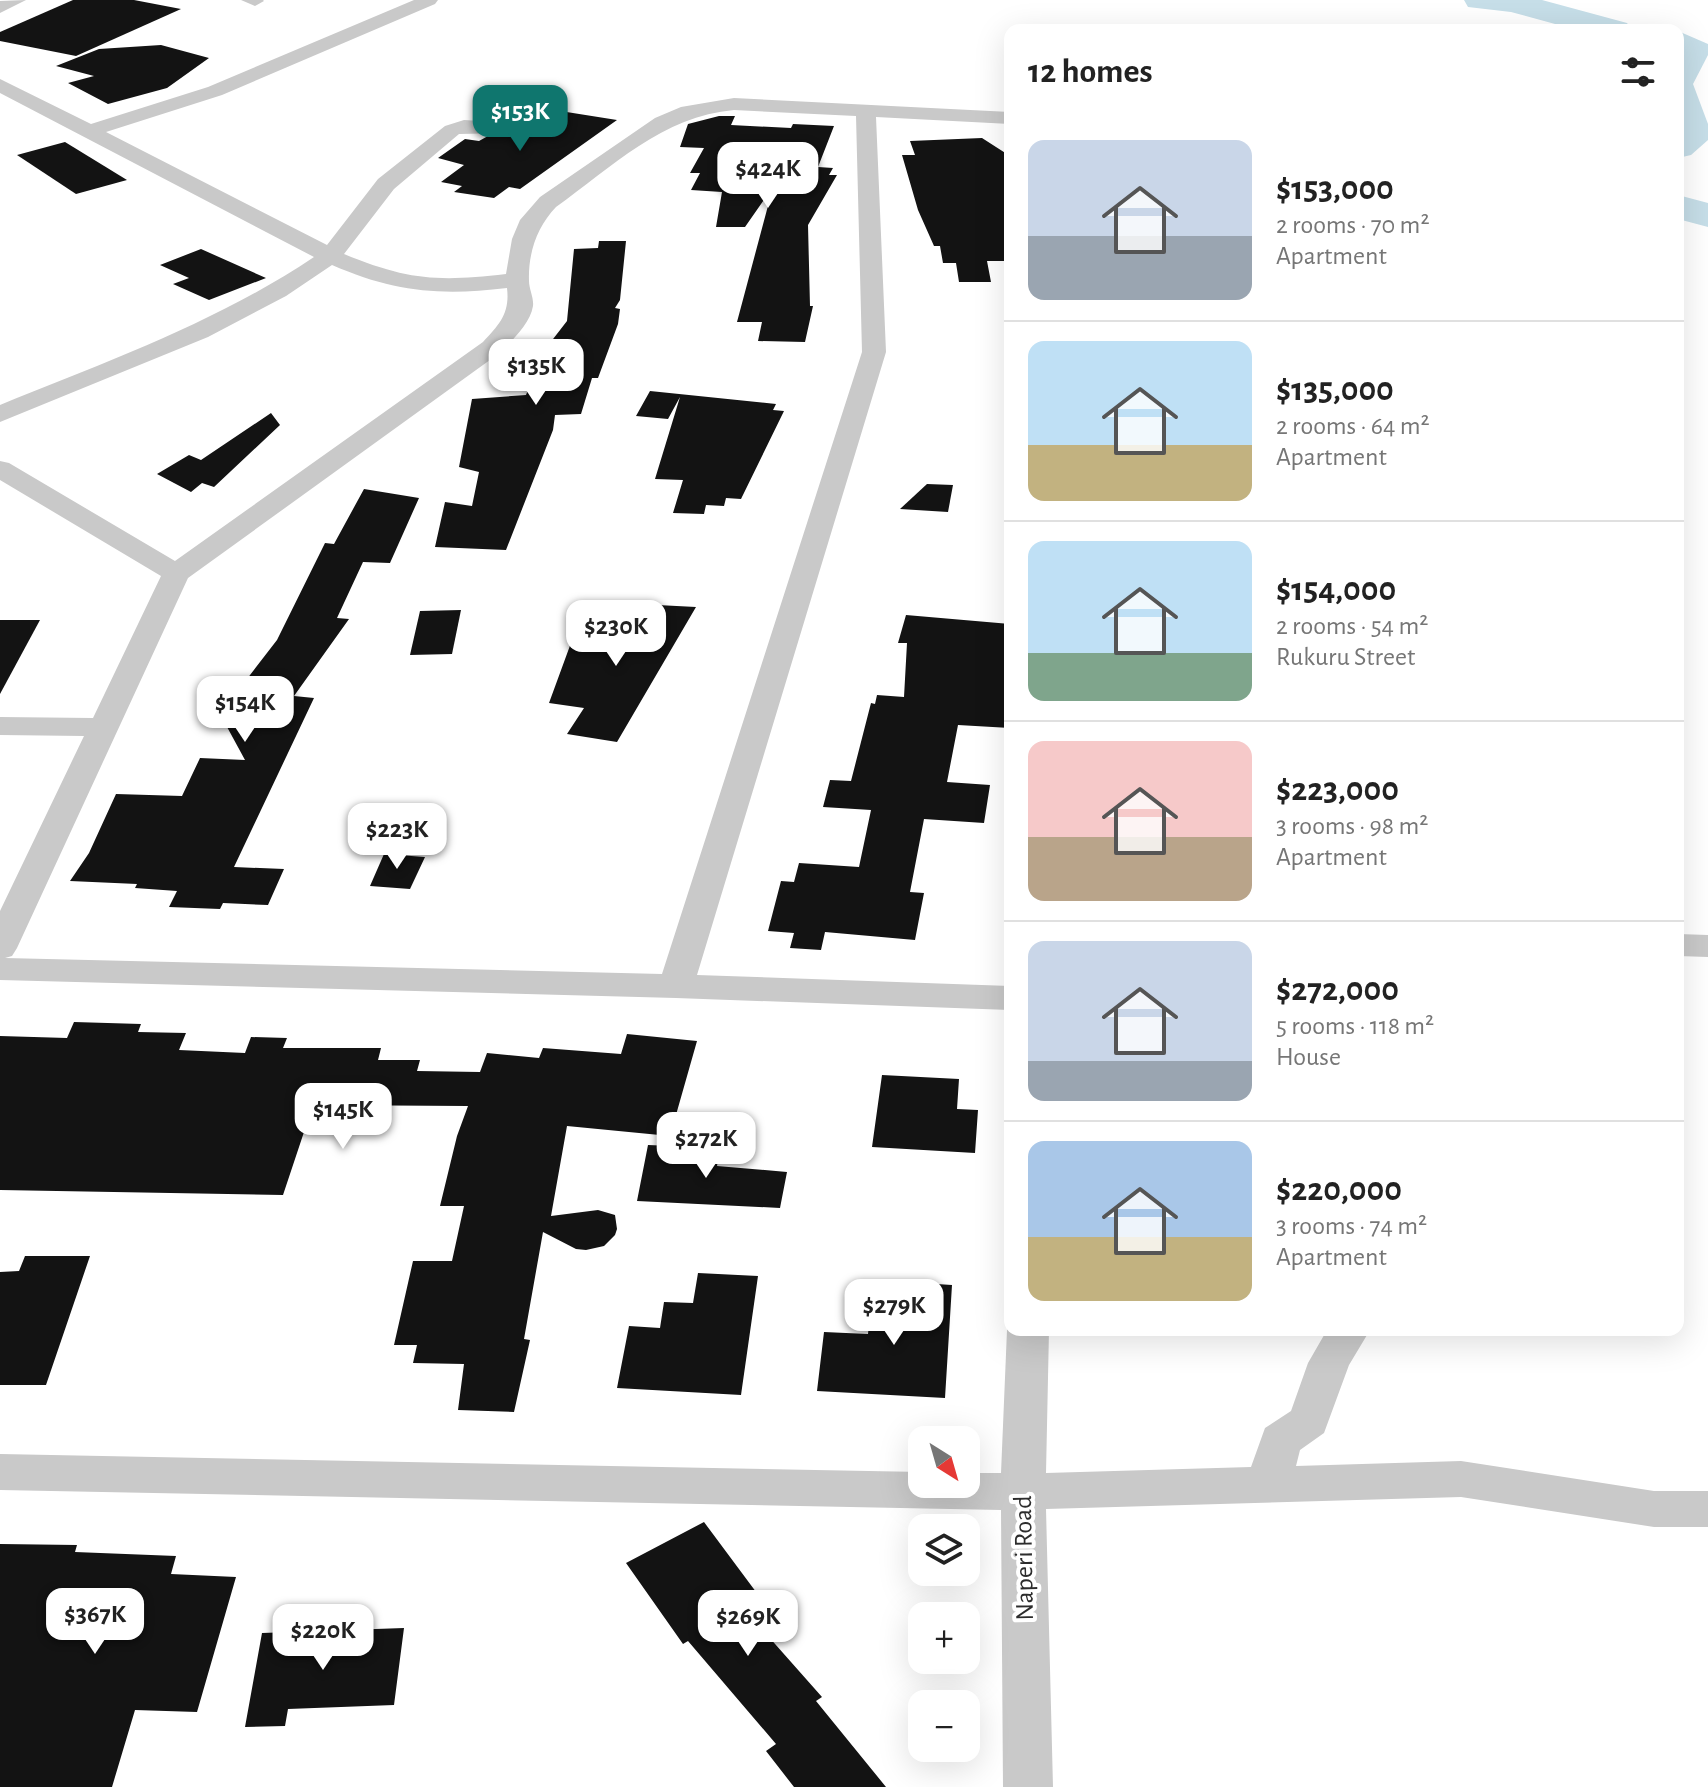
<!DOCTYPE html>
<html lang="en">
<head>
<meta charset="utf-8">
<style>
  body { margin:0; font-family:"Alegreya Sans",sans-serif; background:#f6f6f6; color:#222; height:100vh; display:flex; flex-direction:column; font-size:30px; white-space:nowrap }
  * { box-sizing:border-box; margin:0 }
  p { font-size:26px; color:#767676 }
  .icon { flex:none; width:44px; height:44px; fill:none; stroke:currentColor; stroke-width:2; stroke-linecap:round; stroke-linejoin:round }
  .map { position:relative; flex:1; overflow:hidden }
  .side { position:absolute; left:1004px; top:24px; width:680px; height:1312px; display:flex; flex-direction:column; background:#fff; border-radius:16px; box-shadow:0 8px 32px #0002 }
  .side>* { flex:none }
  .needle { width:52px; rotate:143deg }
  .tools { position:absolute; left:908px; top:1426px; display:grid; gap:16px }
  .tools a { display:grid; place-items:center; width:72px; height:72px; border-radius:16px; background:#fff; box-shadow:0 8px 32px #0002; font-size:40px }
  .price { position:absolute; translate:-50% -68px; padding:0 18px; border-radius:16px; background:#fff; color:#222; font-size:26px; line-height:52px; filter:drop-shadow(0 2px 4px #0008) }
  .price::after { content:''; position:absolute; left:50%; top:48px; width:24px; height:18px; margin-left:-12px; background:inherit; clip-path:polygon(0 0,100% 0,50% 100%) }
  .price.on { background:#0f766e; color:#fff }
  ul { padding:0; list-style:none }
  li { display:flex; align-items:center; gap:24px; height:200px; padding:0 24px }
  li+li { border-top:2px solid #e0e0e0 }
  li span { display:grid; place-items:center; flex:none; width:224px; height:160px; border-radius:16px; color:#555 }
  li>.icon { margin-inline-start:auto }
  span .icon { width:96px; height:96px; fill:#fffc; stroke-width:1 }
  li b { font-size:34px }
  h2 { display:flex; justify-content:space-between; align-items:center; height:96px; padding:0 24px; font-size:34px }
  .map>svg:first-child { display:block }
</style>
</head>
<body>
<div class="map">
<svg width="1708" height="1787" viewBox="0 0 1708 1787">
  <rect width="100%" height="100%" fill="#fff"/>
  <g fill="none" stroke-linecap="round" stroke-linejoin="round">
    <g fill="#c6dee8" fill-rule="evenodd">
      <path d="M 1464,0 L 1542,0 L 1627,23 L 1632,30 L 1577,30 L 1511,12 L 1468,7 Z"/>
      <path d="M 1678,31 L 1708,44 L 1708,55 L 1693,84 L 1708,124 L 1708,140 L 1691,155 L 1678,158 Z"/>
      <path d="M 1678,195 L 1708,203 L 1708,227 L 1678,219 Z"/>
    </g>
  </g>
  <g fill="#131313">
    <path d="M 73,0 L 134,0 L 181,9 L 76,56 L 0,41 L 0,32 Z"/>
    <path d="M 161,45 L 209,58 L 167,88 L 108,104 L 68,83 L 94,76 L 56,66 L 99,49 Z"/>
    <path d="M 554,110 L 617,120 L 520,189 L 509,187 L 494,198 L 454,192 L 462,186 L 441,182 L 464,165 L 438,158 L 465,139 L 479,141 L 488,136 L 511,136 L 521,130 L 518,121 L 526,116 L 541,118 Z"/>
    <path d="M 719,116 L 735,116 L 731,125 L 791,128 L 793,124 L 834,126 L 818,167 L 833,168 L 829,175 L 837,175 L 808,225 L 810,306 L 813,306 L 805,342 L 758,341 L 762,322 L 737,322 L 773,187 L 745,227 L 716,227 L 722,192 L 691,190 L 700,173 L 690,173 L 704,148 L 680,147 L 688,124 Z"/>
    <path d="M 982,138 L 1010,156 L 1010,261 L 987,261 L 991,282 L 959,282 L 956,263 L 943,263 L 940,246 L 934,246 L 918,210 L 902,155 L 915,155 L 910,141 Z"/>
    <path d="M 65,142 L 127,180 L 76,194 L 17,155 Z"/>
    <path d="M 599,241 L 626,241 L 620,300 L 615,308 L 620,309 L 618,324 L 598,378 L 592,378 L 581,414 L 555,415 L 553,430 L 506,550 L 435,547 L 445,502 L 472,506 L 479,472 L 459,467 L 472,399 L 526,395 L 543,352 L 567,321 L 574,249 L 598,248 Z"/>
    <path d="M 201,249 L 266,278 L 209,300 L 173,284 L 189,278 L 160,265 Z"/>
    <path d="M 650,391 L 776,404 L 773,410 L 784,411 L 741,499 L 726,498 L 724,506 L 706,505 L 704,514 L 673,513 L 683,480 L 655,479 L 680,397 L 668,419 L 636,416 Z"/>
    <path d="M 271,413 L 280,425 L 214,487 L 202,483 L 191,492 L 157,474 L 189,455 L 201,460 Z"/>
    <path d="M 927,484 L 953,485 L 948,512 L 900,509 Z"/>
    <path d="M 364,489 L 419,498 L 390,563 L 363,562 L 337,618 L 349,619 L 294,696 L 314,698 L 234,867 L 284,869 L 268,905 L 223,903 L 220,909 L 169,907 L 177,891 L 135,888 L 137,884 L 70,881 L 89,853 L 116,794 L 182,796 L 200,758 L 245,760 L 220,714 L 277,640 L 325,543 L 334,544 Z"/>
    <path d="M 638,604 L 696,607 L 617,742 L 567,734 L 584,708 L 549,703 L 579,621 L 631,624 Z"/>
    <path d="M 461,610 L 452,654 L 410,655 L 420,611 Z"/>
    <path d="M 906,615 L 1010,624 L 1010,728 L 958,725 L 947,782 L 990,785 L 984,823 L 924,819 L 910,892 L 924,893 L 915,940 L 825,932 L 821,950 L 790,948 L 794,933 L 768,931 L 781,881 L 794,882 L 799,863 L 859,867 L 871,810 L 823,807 L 830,780 L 851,781 L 871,703 L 875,704 L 877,695 L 904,697 L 907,643 L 898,643 Z"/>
    <path d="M 0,620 L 40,620 L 0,694 Z"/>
    <path d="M 384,854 L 425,857 L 410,889 L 370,886 Z"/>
    <path d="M 74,1022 L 141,1024 L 138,1032 L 186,1033 L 179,1050 L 245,1053 L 251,1037 L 287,1038 L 283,1048 L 381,1048 L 378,1060 L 420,1060 L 417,1071 L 480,1072 L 487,1053 L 539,1058 L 543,1048 L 621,1054 L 627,1034 L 697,1041 L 670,1136 L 567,1126 L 551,1216 L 598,1210 L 615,1215 L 617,1229 L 615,1235 L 604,1246 L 586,1250 L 576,1249 L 543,1232 L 524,1339 L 530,1340 L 514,1412 L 458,1410 L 464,1364 L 413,1363 L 417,1345 L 394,1345 L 413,1261 L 452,1261 L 464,1206 L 440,1206 L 457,1136 L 468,1106 L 313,1105 L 283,1195 L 0,1190 L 0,1036 L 67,1038 Z"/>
    <path d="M 882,1075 L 959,1079 L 957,1109 L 978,1110 L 975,1153 L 872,1147 Z"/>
    <path d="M 648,1145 L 720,1148 L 717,1166 L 787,1172 L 780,1208 L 637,1201 Z"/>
    <path d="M 25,1256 L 90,1256 L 46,1385 L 0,1385 L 0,1272 L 19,1271 Z"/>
    <path d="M 698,1273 L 758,1276 L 741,1395 L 617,1388 L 629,1326 L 660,1328 L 664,1302 L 693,1303 Z"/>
    <path d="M 889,1281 L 952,1285 L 945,1398 L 817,1391 L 824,1332 L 868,1334 L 870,1315 L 887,1316 Z"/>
    <path d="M 704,1522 L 762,1600 L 745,1610 L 822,1697 L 816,1701 L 886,1787 L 794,1787 L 766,1751 L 776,1744 L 688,1641 L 683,1644 L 626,1563 Z"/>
    <path d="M 0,1544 L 77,1545 L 75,1552 L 176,1556 L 171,1574 L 236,1577 L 197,1712 L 135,1710 L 112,1787 L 0,1787 Z"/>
    <path d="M 404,1628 L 394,1705 L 288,1709 L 285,1726 L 245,1727 L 262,1633 Z"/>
  </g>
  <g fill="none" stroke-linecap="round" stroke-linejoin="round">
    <g fill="#c9c9c9" fill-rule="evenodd">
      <path d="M 26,0 L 0,13 L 0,1 Z"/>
      <path d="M 241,0 L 263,0 L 264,1 L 255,6 Z"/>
      <path d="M 414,0 L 438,0 L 435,4 L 222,95 L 106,132 L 327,245 L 378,179 L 445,126 L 464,120 L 516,123 L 519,127 L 509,133 L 459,134 L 394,189 L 344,254 C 407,280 438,282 506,274 L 512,239 L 520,220 L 540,197 L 655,118 L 681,107 L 734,98 L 1010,112 L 1010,124 L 876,117 L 886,352 L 697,975 L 1010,986 L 1010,1010 L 676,998 L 0,980 L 0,911 L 84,736 L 0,735 L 0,717 L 93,718 L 161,576 L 0,480 L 0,461 L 9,463 L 175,561 L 483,342 C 500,324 510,313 507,288 C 440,296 394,292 332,265 L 286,296 L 208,337 L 0,422 L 0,405 C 108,361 217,322 314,257 L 0,93 L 0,79 L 91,124 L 208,87 ZM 734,110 L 856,116 L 862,352 L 662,974 L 5,958 L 12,956 L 17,948 L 188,578 L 501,352 C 512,340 530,324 533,306 C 534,298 529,289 529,281 C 528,253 537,227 556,207 C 612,167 663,116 734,110 Z"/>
      <path d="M 1678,934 L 1708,935 L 1708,957 L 1678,956 Z"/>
      <path d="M 1010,1325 L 1010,1330 L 1049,1330 L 1046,1473 L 1251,1467 L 1265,1428 L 1291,1411 L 1308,1363 L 1327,1330 L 1370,1330 L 1349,1365 L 1324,1433 L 1300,1450 L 1296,1466 L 1461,1461 L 1654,1491 L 1708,1491 L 1708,1527 L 1654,1527 L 1461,1497 L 1046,1509 L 1053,1787 L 1003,1787 L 1001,1510 L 0,1490 L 0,1454 L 922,1472 L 922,1484 L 966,1484 L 966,1473 L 1001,1473 L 1007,1330 Z"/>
    </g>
  </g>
  <g text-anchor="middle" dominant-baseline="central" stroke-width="8" stroke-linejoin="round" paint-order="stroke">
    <g font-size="26" fill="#2c2c2c" stroke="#fff">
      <text transform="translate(1024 1558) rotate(-91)">Naperi Road</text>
    </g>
  </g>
</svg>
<div class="tools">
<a><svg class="needle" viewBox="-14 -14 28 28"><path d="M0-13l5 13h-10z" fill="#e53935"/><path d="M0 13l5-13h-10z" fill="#767676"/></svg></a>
<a><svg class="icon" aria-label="layers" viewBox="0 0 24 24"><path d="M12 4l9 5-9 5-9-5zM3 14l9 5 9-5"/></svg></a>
<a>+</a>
<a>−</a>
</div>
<b class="price on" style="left:520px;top:153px">$153K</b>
<b class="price" style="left:768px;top:210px">$424K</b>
<b class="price" style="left:536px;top:407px">$135K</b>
<b class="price" style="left:616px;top:668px">$230K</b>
<b class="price" style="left:245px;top:744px">$154K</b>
<b class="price" style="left:397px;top:871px">$223K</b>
<b class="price" style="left:343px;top:1151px">$145K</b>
<b class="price" style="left:706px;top:1180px">$272K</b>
<b class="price" style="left:894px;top:1347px">$279K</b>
<b class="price" style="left:95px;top:1656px">$367K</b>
<b class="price" style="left:748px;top:1658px">$269K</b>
<b class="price" style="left:323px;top:1672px">$220K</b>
<section class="side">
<h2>12 homes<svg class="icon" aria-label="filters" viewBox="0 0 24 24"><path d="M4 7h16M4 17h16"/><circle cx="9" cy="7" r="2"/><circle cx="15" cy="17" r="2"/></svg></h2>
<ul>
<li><span style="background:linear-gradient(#c9d6e8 60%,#9aa5b1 0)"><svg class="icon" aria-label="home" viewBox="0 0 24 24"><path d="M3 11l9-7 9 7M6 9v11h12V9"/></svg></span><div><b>$153,000</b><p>2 rooms · 70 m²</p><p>Apartment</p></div></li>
<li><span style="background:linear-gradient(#bfe0f5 65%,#c2b280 0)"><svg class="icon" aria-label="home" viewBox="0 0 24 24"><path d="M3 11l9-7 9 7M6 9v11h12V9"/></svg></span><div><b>$135,000</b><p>2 rooms · 64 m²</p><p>Apartment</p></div></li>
<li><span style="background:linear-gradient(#bfe0f5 70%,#7fa58c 0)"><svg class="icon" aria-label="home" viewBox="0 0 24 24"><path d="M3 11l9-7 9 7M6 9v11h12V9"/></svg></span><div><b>$154,000</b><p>2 rooms · 54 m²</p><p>Rukuru Street</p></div></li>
<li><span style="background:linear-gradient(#f6c9c9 60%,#b9a48a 0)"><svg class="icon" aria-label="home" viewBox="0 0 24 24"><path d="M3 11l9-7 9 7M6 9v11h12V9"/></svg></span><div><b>$223,000</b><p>3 rooms · 98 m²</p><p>Apartment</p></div></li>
<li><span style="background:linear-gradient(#c9d6e8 75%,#9aa5b1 0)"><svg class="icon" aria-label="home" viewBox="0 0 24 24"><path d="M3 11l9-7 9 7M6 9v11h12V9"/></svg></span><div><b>$272,000</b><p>5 rooms · 118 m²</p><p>House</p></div></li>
<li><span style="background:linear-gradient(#a9c7e8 60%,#c2b280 0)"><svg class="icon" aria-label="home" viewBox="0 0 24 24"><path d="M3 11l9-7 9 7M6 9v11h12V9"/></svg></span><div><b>$220,000</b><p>3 rooms · 74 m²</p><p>Apartment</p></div></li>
</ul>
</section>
</div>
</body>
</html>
